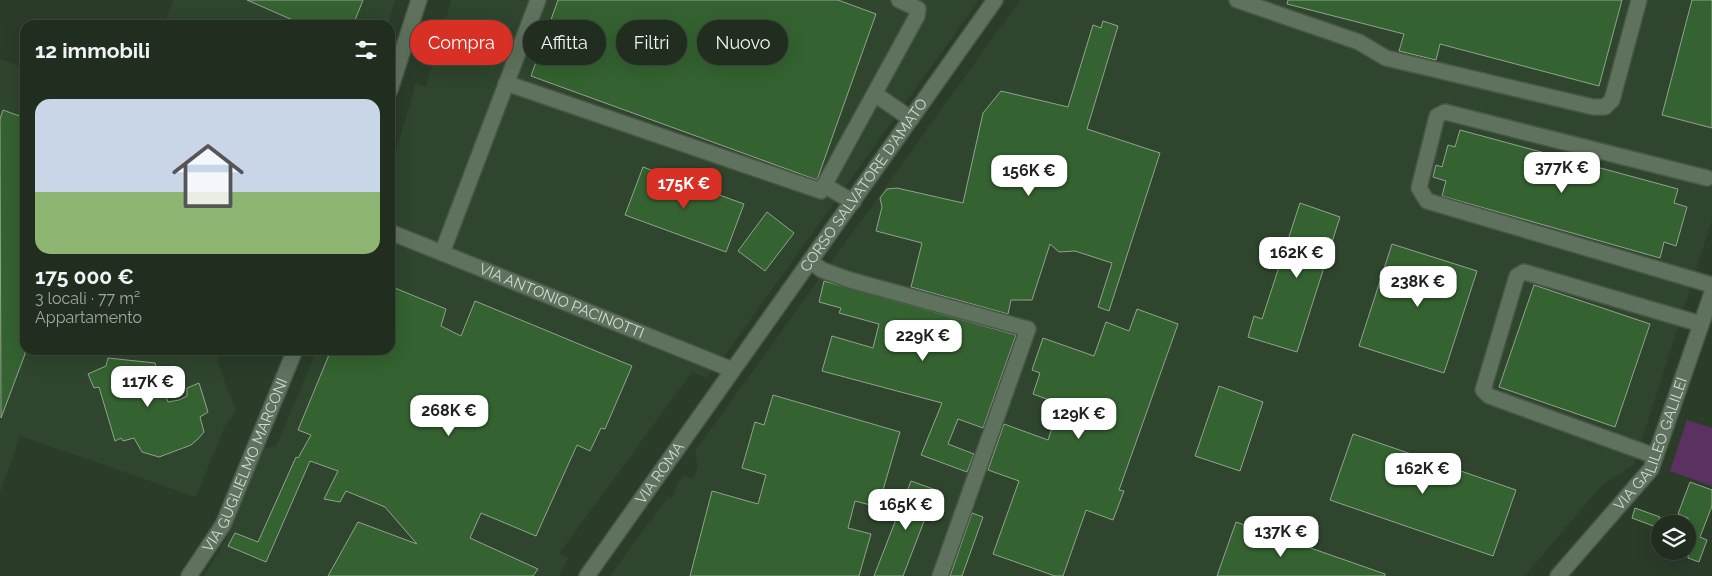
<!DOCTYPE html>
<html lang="it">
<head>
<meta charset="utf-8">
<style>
  body { margin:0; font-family:Raleway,sans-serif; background:#2d392c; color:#f1f3f6; height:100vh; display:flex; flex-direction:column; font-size:19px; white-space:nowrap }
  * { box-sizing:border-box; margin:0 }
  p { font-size:16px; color:#a2a8a4 }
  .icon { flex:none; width:28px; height:28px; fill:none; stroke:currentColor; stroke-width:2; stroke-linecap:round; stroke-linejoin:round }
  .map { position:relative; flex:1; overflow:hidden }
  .drawer { position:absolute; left:20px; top:20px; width:375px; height:335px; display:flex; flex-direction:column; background:#202d1f; border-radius:15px; box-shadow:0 5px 20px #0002,0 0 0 1px #3d493d }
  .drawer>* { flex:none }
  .top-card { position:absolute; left:410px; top:20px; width:475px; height:45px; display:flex; gap:10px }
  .buttons { position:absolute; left:1651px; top:515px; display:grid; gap:10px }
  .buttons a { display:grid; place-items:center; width:45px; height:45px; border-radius:50%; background:#202d1f; box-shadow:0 5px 20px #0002,0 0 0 1px #3d493d; font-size:25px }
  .price { position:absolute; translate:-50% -42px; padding:0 11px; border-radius:10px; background:#fff; color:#222; font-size:16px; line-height:32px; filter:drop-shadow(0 1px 2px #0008) }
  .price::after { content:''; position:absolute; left:50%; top:30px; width:15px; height:11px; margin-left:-8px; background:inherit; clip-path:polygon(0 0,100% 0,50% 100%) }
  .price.selected { background:#d93025; color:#fff }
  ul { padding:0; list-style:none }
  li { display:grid; align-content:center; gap:10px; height:265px; padding:0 15px }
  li+li { border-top:1px solid #3d493d }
  li span { display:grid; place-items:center; height:155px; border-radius:15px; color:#555 }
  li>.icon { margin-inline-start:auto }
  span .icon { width:90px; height:90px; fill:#fffc; stroke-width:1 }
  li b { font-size:21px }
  h2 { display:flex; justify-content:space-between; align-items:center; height:60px; padding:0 15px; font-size:21px }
  .pill { padding:0 18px; border-radius:22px; background:#202d1f; box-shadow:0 5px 20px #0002,0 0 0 1px #3d493d; font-size:18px; line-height:45px }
  .pill.selected { background:#d93025; color:#fff }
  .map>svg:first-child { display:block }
</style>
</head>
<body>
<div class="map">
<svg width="1712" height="576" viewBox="0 0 1712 576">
  <rect width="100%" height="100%" fill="#2b3c29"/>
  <g fill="#2f452d">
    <path d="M 173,0 L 395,0 L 388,25 L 164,25 Z"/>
    <path d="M 451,0 L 979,0 L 726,354 L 706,378 L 692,372 L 559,554 L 568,558 L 559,576 L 204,576 L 230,532 L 224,529 L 265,448 L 276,446 L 317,350 L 390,350 L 390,171 L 416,83 L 426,87 Z"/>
    <path d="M 1020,0 L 1712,0 L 1712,220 L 1634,465 L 1601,486 L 1525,576 L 610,576 L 668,496 L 672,498 L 679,481 L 684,475 L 693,479 L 698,467 L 695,451 Z"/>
    <path d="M 0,59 L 25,68 L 25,350 L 221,350 L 217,361 L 236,411 L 225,426 L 196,497 L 20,436 L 0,493 Z"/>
  </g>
  <path fill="#5a3160" d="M 1687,420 L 1712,428 L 1712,486 L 1670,471 Z"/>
  <g fill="#346230" stroke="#91a48f">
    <path d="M 247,0 L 363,0 L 353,25 L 304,25 Z"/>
    <path d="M 558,0 L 838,0 L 876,14 L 817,180 L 531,76 Z"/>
    <path d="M 1288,0 L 1622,0 L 1599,86 L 1440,44 L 1436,60 L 1399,51 L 1404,34 L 1287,4 Z"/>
    <path d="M 1692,0 L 1712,0 L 1712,128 L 1662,115 Z"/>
    <path d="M 1103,21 L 1118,26 L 1087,129 L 1160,153 L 1109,311 L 1098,307 L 1112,263 L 1075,251 L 1059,252 L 1050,244 L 1032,300 L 1011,300 L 1008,314 L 911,287 L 922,243 L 876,231 L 882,207 L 880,198 L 887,189 L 897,188 L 963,203 L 983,113 L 1001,91 L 1068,107 L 1093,25 L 1101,28 Z"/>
    <path d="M 3,110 L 25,118 L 25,354 L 1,418 L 0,119 Z"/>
    <path d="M 1460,130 L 1678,189 L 1674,203 L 1687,207 L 1676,246 L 1664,242 L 1660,258 L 1442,196 L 1446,181 L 1433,177 L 1436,165 L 1442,167 L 1448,145 L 1455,147 Z"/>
    <path d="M 643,167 L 744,204 L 726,252 L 625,215 Z"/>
    <path d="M 1300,203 L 1340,217 L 1297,352 L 1248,337 L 1254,316 L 1262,319 Z"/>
    <path d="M 767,212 L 794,233 L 765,271 L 738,251 Z"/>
    <path d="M 1392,244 L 1477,271 L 1444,373 L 1359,346 Z"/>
    <path d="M 824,281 L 1016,335 L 983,428 L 958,419 L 948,444 L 974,454 L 967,472 L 921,455 L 942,403 L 822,371 L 832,336 L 873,348 L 879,324 L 839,313 L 841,308 L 819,302 Z"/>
    <path d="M 1534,285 L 1650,324 L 1615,427 L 1499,387 Z"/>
    <path d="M 390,286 L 446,309 L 441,326 L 461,336 L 475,301 L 632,366 L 605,429 L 601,428 L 590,451 L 577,445 L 536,536 L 481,513 L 470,538 L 538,569 L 533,576 L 328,576 L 358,522 L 417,544 L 385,507 L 346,491 L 340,502 L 324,499 L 338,471 L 310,461 L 266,562 L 228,546 L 235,533 L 258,542 L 296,457 L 298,458 L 311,435 L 298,430 L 331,350 L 390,350 Z"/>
    <path d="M 1137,309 L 1178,324 L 1119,490 L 1124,491 L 1113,520 L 1086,510 L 1063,576 L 1055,576 L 993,554 L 1019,481 L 988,470 L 1004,424 L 1048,440 L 1060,404 L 1033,394 L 1040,373 L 1032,370 L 1043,338 L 1094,356 L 1106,322 L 1129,331 Z"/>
    <path d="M 108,358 L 155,363 L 168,402 L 179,400 L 187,396 L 187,388 L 199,383 L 208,412 L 200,417 L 204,432 L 198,439 L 191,445 L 159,457 L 142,452 L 134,438 L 123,441 L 121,438 L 115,441 L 99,387 L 94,388 L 88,374 L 106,366 Z"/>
    <path d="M 1219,386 L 1263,402 L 1240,471 L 1195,456 Z"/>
    <path d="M 773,395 L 900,432 L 878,507 L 855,501 L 848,528 L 871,534 L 859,576 L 690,576 L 712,491 L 758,504 L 766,475 L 742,468 L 755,422 L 764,425 Z"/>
    <path d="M 1353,434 L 1516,490 L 1493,556 L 1330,500 Z"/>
    <path d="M 911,481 L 936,490 L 903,576 L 874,576 Z"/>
    <path d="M 1690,482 L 1712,490 L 1712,506 L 1700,537 L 1707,540 L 1699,562 L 1688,558 L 1688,518 L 1678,514 Z"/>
    <path d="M 1635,508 L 1660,517 L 1656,527 L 1632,518 Z"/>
    <path d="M 972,513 L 983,517 L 962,576 L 950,576 Z"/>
    <path d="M 1236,522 L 1385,574 L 1385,576 L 1217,576 Z"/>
  </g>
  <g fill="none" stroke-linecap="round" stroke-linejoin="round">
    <g stroke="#485646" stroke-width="18">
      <g id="minor">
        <path d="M 1237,0 L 1359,42 L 1386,58 L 1593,107 L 1605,107 L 1612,100 L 1639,0"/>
        <path d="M 506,83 L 821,191 L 917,16 L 918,9 L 899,0"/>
        <path d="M 390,90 L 419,0"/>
        <path d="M 875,94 L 911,119"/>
        <path d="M 1707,178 L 1445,112 L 1437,116 L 1419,188 L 1427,201 L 1712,285"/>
        <path d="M 824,185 L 853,202"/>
        <path id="s1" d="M 390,232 L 733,370"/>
        <path d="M 442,253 L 538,0"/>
        <path d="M 810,261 L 822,270 L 850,280 L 1028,329 L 940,576"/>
        <path d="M 1655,456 L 1489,396 L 1483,390 L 1517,276 L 1524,272 L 1701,324"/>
        <path id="s2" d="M 189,576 L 223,525 L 295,350"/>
        <path id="s3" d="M 587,576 L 995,0"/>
        <path id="s4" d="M 1558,576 L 1651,469 L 1712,293"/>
      </g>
    </g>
    <use href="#minor" stroke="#5f725d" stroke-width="15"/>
  </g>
  <g text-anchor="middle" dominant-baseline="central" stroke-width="4.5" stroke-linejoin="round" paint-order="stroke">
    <g font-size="15" fill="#d0dbcf" stroke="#2b3c29">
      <text stroke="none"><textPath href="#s3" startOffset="479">CORSO SALVATORE D'AMATO</textPath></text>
      <text stroke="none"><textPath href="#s1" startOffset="185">VIA ANTONIO PACINOTTI</textPath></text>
      <text stroke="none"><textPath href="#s4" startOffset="164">VIA GALILEO GALILEI</textPath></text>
      <text stroke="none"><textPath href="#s2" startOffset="125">VIA GUGLIELMO MARCONI</textPath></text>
      <text stroke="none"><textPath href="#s3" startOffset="126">VIA ROMA</textPath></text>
    </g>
  </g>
</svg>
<div class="buttons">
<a><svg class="icon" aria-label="layers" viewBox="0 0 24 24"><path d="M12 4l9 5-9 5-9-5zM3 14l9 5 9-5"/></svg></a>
</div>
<b class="price" style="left:1562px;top:194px">377K €</b>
<b class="price" style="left:1029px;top:197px">156K €</b>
<b class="price selected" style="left:684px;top:210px">175K €</b>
<b class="price" style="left:1297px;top:279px">162K €</b>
<b class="price" style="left:1418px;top:308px">238K €</b>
<b class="price" style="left:923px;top:362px">229K €</b>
<b class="price" style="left:148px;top:408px">117K €</b>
<b class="price" style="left:449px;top:437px">268K €</b>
<b class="price" style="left:1079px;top:440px">129K €</b>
<b class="price" style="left:1423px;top:495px">162K €</b>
<b class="price" style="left:906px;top:531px">165K €</b>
<b class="price" style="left:1281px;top:558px">137K €</b>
<div class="top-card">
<a class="pill selected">Compra</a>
<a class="pill">Affitta</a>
<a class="pill">Filtri</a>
<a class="pill">Nuovo</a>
</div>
<section class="drawer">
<h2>12 immobili<svg class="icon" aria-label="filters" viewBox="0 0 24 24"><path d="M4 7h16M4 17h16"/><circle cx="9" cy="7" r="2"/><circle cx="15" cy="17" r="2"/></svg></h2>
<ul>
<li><span style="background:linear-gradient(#c9d6e8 60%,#8fb573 0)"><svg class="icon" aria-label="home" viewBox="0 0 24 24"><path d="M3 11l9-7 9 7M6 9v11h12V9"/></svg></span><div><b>175 000 €</b><p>3 locali · 77 m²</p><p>Appartamento</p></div></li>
</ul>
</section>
</div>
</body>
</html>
